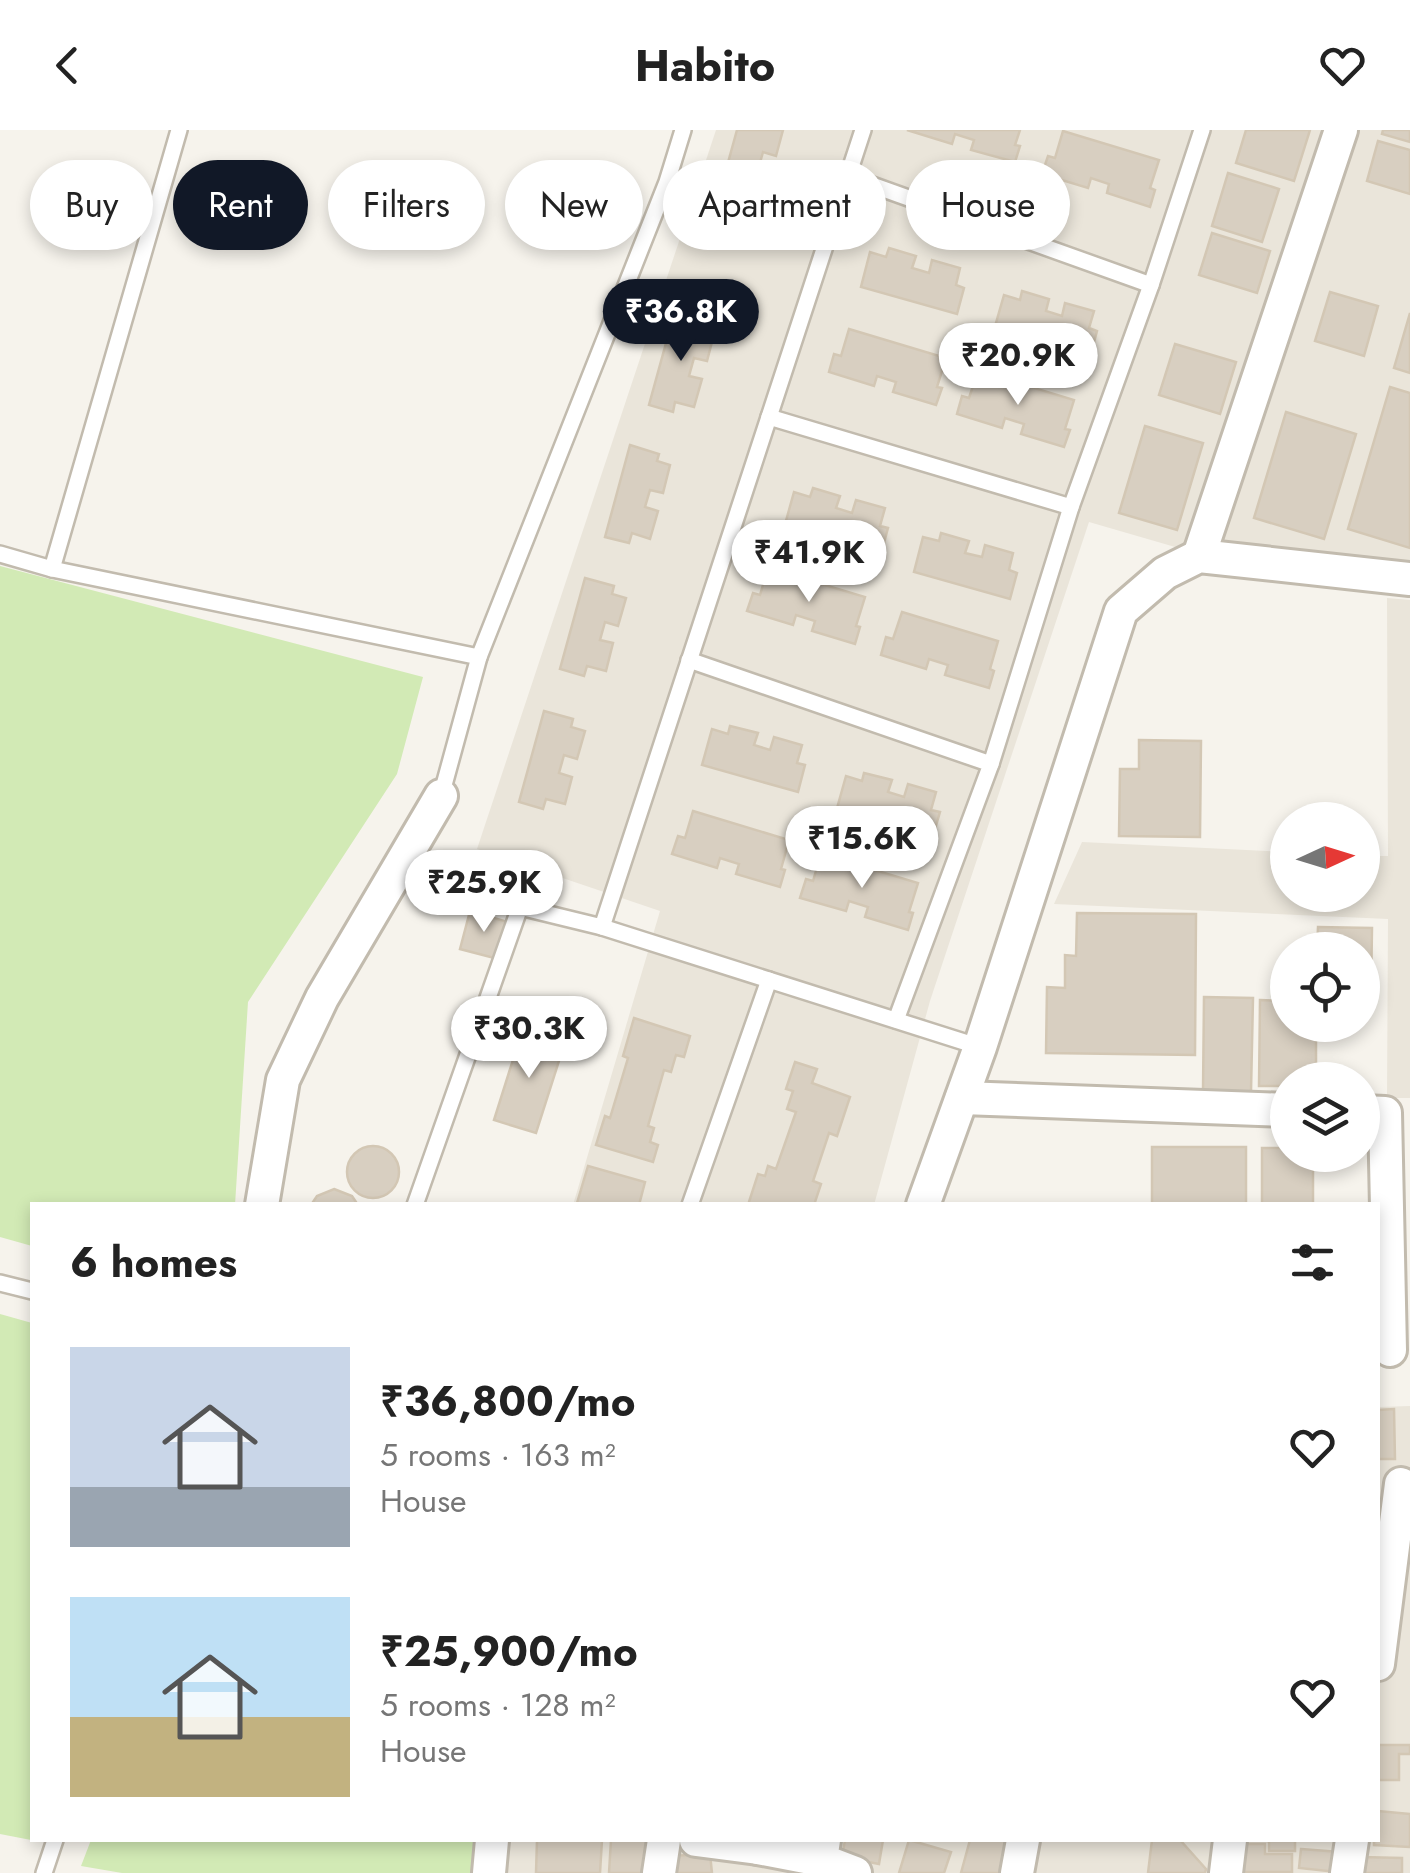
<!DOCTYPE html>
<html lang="en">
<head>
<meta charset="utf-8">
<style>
  body { margin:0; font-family:Jost,sans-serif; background:#f6f6f6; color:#222; height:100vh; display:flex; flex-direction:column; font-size:38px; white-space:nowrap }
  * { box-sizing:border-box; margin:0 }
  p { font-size:32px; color:#767676 }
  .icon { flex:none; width:55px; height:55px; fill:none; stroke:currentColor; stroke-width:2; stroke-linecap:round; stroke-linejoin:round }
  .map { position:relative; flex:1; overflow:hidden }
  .side { position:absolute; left:30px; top:1072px; width:1350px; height:640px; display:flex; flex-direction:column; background:#fff; border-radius:0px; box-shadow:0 5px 15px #0003 }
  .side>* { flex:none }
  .hud { position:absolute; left:30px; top:30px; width:1350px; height:90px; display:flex; gap:20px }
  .needle { width:65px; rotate:86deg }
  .buttons { position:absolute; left:1270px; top:672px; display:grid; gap:20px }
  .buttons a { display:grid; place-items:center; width:110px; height:110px; border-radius:50%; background:#fff; box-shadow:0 5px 15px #0003; font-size:50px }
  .price { position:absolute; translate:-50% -85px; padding:0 22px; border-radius:35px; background:#fff; color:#222; font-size:32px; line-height:65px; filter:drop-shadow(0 2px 5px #0008) }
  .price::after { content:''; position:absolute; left:50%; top:60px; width:30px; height:22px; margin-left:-15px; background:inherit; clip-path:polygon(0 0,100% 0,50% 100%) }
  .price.selected { background:#111827; color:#fff }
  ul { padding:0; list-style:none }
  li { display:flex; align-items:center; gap:30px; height:250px; padding:0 40px }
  li span { display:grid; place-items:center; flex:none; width:280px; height:200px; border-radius:0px; color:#555 }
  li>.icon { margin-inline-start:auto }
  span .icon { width:120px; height:120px; fill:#fffc; stroke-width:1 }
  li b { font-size:42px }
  h2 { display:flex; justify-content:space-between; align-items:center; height:120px; padding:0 40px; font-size:42px }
  .tag { padding:0 35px; border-radius:45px; background:#fff; box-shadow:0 5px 15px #0003; font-size:35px; line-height:90px }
  .tag.selected { background:#111827; color:#fff }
  header { display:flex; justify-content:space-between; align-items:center; height:130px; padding:0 40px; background:#fff; font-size:45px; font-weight:700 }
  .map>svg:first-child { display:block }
</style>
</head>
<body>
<header><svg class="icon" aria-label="back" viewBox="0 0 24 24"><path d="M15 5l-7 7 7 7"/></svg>Habito<svg class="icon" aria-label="heart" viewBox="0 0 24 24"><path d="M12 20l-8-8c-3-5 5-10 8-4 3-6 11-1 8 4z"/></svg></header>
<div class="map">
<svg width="1410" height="1743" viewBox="0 0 1410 1743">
  <rect width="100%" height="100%" fill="#f6f3ec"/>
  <g fill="#eae5da">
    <path d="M 716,0 L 1324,0 L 1182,419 L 1089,392 L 930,871 L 874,1075 L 573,1075 L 660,781 L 477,719 Z"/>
    <path d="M 1356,0 L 1410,0 L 1410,433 L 1216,412 Z"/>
    <path d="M 1387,468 L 1410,470 L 1410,968 L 1387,968 L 1388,789 L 1054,774 L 1082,712 L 1287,722 L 1288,765 L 1362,765 L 1363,726 L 1388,726 Z"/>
    <path d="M 1410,1276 L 1410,1743 L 472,1743 L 475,1710 L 1378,1710 L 1378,1277 Z"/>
  </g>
  <g fill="#d2eab5">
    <path d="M 0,436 L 423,547 L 397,644 L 248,872 L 235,1075 L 32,1075 L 32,1116 L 0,1107 Z"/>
    <path d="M 0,1184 L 32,1193 L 31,1710 L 0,1704 Z"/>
    <path d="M 91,1710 L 475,1710 L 472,1743 L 122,1743 L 81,1736 Z"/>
  </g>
  <g fill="#d8cfc1" stroke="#d3c7b4" stroke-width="2.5">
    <path d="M 737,0 L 783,0 L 776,26 L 763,22 L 758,40 L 771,43 L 763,71 L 745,66 L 742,76 L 718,69 Z"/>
    <path d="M 907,0 L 1020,0 L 1015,15 L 1020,16 L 1015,32 L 971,20 L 974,10 L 955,4 L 952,14 Z"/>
    <path d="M 1246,0 L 1310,0 L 1294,51 L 1236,33 Z"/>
    <path d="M 1383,0 L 1410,0 L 1410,12 L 1382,4 Z"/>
    <path d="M 1063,1 L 1159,30 L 1150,58 L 1155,60 L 1150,77 L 1107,63 L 1109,54 L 1091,48 L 1088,58 L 1042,44 L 1048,26 L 1055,28 Z"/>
    <path d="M 1378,11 L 1410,20 L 1410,64 L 1367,51 Z"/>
    <path d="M 1228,43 L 1279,59 L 1262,112 L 1212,96 Z"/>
    <path d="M 1212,103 L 1270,121 L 1257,163 L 1199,145 Z"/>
    <path d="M 889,118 L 916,126 L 912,138 L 929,143 L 932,130 L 960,138 L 956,155 L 964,158 L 957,184 L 861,157 L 870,122 L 886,127 Z"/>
    <path d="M 1022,161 L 1049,169 L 1046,181 L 1062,186 L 1065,173 L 1094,181 L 1089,198 L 1097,201 L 1090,227 L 994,200 L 1004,165 L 1020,170 Z"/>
    <path d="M 1330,162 L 1378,176 L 1364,226 L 1315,211 Z"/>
    <path d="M 1410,183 L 1410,243 L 1394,238 Z"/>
    <path d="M 674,184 L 703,192 L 701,200 L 714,204 L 707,231 L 694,228 L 689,246 L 702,249 L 694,277 L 675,272 L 673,282 L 649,275 Z"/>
    <path d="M 849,199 L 946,228 L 937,257 L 942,258 L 936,275 L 893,262 L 896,252 L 877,246 L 874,256 L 829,242 L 834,224 L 841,226 Z"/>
    <path d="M 1175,214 L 1236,232 L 1220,284 L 1159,265 Z"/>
    <path d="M 978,241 L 1074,270 L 1065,299 L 1070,300 L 1064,317 L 1021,304 L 1024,294 L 1005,288 L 1002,298 L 957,284 L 962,266 L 969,268 Z"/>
    <path d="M 1390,257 L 1410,263 L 1410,418 L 1348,399 Z"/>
    <path d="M 1286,282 L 1356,304 L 1324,409 L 1254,388 Z"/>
    <path d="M 1145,296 L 1203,313 L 1177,400 L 1119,383 Z"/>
    <path d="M 630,315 L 659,324 L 657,331 L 670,335 L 663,363 L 650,360 L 645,377 L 658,381 L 650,409 L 632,403 L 629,413 L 605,407 Z"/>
    <path d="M 813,358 L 840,366 L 836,378 L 852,383 L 856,370 L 885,378 L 880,396 L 888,398 L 881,424 L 784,398 L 794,362 L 810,367 Z"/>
    <path d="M 941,403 L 969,411 L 965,423 L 982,427 L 985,415 L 1013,423 L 1009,440 L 1017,443 L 1010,469 L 914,442 L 923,407 L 939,411 Z"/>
    <path d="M 768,438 L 865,467 L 856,496 L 860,497 L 855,514 L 812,501 L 815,491 L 796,485 L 793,495 L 747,481 L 753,463 L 760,465 Z"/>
    <path d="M 585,448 L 614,456 L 612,464 L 626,468 L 618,496 L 605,492 L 600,510 L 613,513 L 606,541 L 587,536 L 584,546 L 560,539 Z"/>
    <path d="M 902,482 L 998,511 L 990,539 L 994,541 L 989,558 L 945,545 L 948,535 L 929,529 L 926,539 L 881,525 L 886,507 L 893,509 Z"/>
    <path d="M 544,581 L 573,589 L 571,597 L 585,601 L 577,629 L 564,625 L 559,643 L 572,647 L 565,674 L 546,669 L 543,679 L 519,672 Z"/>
    <path d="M 730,596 L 758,603 L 754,615 L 770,620 L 774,607 L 802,615 L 797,633 L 805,635 L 798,662 L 702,635 L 712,599 L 728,604 Z"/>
    <path d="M 1139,610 L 1201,611 L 1200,707 L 1119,706 L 1120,639 L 1139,639 Z"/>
    <path d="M 864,643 L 892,650 L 888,662 L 904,667 L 908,654 L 936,662 L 931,680 L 940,682 L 932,709 L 836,682 L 846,646 L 862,651 Z"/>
    <path d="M 693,681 L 789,710 L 781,739 L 785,740 L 780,757 L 736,744 L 739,734 L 720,728 L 717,738 L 672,724 L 678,706 L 685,708 Z"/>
    <path d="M 821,724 L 918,753 L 909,782 L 913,783 L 908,800 L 865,787 L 868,777 L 849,771 L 846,781 L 800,768 L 806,749 L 813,751 Z"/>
    <path d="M 470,781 L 508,792 L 498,829 L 460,819 Z"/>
    <path d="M 1077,783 L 1196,784 L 1195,925 L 1046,923 L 1047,857 L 1065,858 L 1065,825 L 1076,826 Z"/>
    <path d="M 1318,797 L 1372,798 L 1371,866 L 1362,866 L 1362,820 L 1317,820 Z"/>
    <path d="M 1204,867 L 1253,868 L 1251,962 L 1203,961 Z"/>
    <path d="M 1260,870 L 1288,871 L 1288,895 L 1316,895 L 1316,950 L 1288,950 L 1288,956 L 1259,956 Z"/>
    <path d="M 634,888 L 690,906 L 684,927 L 676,925 L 671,942 L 664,940 L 648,996 L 654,998 L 650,1012 L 658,1015 L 653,1032 L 596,1015 L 605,986 L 610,988 L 628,928 L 623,926 Z"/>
    <path d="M 523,898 L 565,912 L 536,1003 L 494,990 Z"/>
    <path d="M 795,932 L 817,939 L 812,953 L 850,967 L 837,1006 L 829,1003 L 813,1051 L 821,1054 L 814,1075 L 748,1075 L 758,1044 L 765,1046 L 768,1036 L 776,1039 L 796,982 L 787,979 L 793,961 L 786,959 Z"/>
    <circle cx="373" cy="1042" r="26"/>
    <rect x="1152" y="1017" width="94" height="58"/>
    <path d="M 1262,1018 L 1288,1018 L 1288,1025 L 1313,1025 L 1313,1075 L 1262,1075 Z"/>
    <path d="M 588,1036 L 645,1052 L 639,1075 L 577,1073 Z"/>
    <path d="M 334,1059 L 352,1066 L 358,1075 L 311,1075 L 317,1066 Z"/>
    <path d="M 1394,1279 L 1395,1329 L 1378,1329 L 1378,1280 Z"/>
    <path d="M 1378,1615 L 1410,1615 L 1410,1624 L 1399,1624 L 1399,1650 L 1378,1650 Z"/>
    <path d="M 1378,1681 L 1410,1684 L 1410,1717 L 1374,1715 L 1374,1710 L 1378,1710 Z"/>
    <path d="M 537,1710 L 602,1710 L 600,1743 L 536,1743 Z"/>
    <path d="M 611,1710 L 649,1710 L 647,1743 L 609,1743 Z"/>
    <path d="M 845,1710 L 883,1710 L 879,1734 L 842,1727 Z"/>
    <path d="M 909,1710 L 951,1722 L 944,1743 L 899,1743 Z"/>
    <path d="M 970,1710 L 1015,1710 L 1006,1743 L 961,1743 Z"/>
    <path d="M 1152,1710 L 1180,1710 L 1206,1739 L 1205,1743 L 1148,1743 Z"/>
    <path d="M 1295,1710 L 1295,1721 L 1269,1721 L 1269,1711 L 1249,1711 Z"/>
    <path d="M 1239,1714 L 1265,1714 L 1265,1724 L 1292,1724 L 1292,1742 L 1238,1742 Z"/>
    <path d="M 1301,1719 L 1339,1722 L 1337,1742 L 1299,1738 Z"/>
    <path d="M 710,1724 L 712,1743 L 671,1743 L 670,1726 Z"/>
    <path d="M 1360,1727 L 1402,1728 L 1402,1743 L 1361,1743 Z"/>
  </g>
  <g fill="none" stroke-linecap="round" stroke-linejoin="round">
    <g stroke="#c2bbae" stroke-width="20">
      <g id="lane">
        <path d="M 847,46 L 1151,155"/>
        <path d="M 769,287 L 1071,377"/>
        <path d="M 0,424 L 52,439 L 479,527 L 441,666"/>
        <path d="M 52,439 L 179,0"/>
        <path d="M 479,527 L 667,52 L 683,0"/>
        <path d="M 689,530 L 991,634 L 896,890"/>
        <path d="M 991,634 L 1071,377 L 1151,155 L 1202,0"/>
        <path d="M 602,797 L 863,0"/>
        <path d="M 415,1075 L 520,777 L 602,797 L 980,917"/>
        <path d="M 690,1075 L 769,850"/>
        <path d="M 0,1153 L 32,1161"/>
        <path d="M 44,1743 L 55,1710"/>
      </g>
    </g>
    <g stroke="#c2bbae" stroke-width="38">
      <g id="street">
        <path d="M 1199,426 L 1341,0"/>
        <path d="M 962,968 L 1288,980"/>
        <path d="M 1362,982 L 1385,983 L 1390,1220"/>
        <path d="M 262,1075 L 283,950 L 322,868 L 441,666"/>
        <path d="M 923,1075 L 980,917 L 1121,481 L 1165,443 L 1199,426 L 1410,449"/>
        <path d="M 1378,1534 L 1401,1354"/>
        <path d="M 696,1710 L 758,1718 L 758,1710"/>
        <path d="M 824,1710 L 821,1730 L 855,1743"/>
        <path d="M 758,1718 L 821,1730 L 820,1743"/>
        <path d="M 489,1743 L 492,1710"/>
        <path d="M 659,1743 L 664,1710"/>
        <path d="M 1017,1743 L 1023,1710"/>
        <path d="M 1226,1743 L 1230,1710"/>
        <path d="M 1347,1743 L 1352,1710"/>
      </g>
    </g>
    <use href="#lane" stroke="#fff" stroke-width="15"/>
    <use href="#street" stroke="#fff" stroke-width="32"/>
  </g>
</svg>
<div class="buttons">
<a><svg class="needle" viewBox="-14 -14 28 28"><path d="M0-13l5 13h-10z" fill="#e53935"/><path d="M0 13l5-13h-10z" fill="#767676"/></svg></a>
<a><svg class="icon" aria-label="locate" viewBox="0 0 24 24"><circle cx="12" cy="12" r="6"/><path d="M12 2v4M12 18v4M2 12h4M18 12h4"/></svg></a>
<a><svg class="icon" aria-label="layers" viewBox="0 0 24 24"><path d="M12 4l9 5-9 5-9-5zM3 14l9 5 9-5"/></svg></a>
</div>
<b class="price selected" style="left:681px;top:234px">₹36.8K</b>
<b class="price" style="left:1018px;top:278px">₹20.9K</b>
<b class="price" style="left:809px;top:475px">₹41.9K</b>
<b class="price" style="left:862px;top:761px">₹15.6K</b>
<b class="price" style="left:484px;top:805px">₹25.9K</b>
<b class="price" style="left:529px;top:951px">₹30.3K</b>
<div class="hud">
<a class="tag">Buy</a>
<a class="tag selected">Rent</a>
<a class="tag">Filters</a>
<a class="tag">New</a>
<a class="tag">Apartment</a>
<a class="tag">House</a>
</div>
<section class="side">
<h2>6 homes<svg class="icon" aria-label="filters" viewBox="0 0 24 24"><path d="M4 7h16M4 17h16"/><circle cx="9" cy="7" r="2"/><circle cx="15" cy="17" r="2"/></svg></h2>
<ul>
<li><span style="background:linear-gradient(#c9d6e8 70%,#9aa5b1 0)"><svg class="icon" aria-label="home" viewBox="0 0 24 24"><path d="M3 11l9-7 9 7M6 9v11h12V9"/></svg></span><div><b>₹36,800/mo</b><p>5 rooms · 163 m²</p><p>House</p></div><svg class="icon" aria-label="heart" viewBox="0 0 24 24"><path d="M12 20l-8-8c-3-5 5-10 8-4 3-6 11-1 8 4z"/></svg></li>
<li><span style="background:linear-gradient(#bfe0f5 60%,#c2b280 0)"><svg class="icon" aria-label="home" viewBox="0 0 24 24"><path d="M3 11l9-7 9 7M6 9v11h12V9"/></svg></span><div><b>₹25,900/mo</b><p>5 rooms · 128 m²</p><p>House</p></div><svg class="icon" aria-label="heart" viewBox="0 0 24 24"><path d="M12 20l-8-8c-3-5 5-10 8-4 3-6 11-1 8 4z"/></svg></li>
</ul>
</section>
</div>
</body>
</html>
